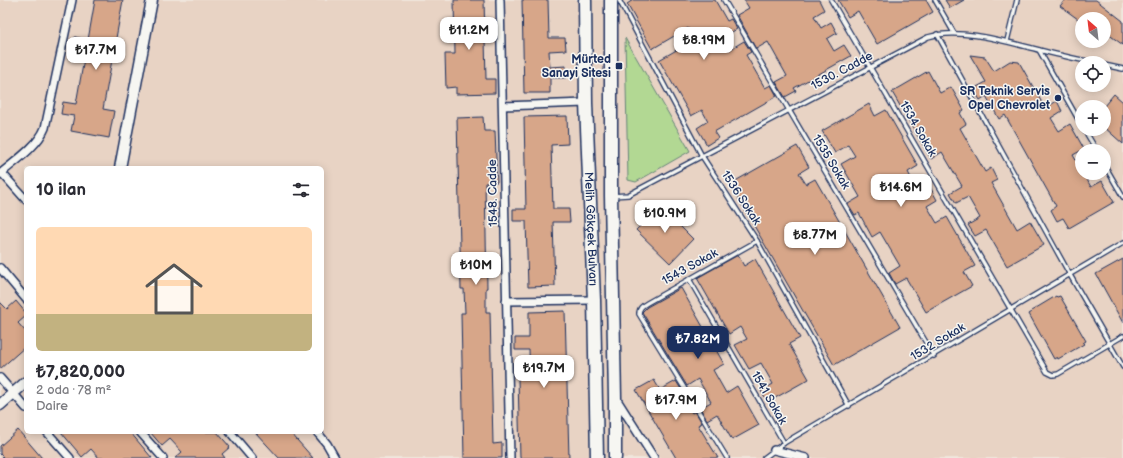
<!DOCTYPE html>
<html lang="tr">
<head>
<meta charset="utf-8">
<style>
  body { margin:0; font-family:"Balsamiq Sans",sans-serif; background:#f7f7f7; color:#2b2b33; height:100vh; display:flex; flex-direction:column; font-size:15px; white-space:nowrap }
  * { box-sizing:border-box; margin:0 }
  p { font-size:13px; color:#7c7c81 }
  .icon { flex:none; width:22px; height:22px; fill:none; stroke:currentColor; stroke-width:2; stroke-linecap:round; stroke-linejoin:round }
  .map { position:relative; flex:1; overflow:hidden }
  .sheet { position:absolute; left:24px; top:166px; width:300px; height:268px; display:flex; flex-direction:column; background:#fff; border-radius:6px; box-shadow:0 2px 10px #0003 }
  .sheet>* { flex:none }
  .needle { width:26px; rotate:332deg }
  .tools { position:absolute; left:1075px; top:12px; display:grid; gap:8px }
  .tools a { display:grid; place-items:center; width:36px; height:36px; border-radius:50%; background:#fff; box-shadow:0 2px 10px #0003; font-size:20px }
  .price { position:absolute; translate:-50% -34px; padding:0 9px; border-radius:8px; background:#fff; color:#222; font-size:13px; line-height:26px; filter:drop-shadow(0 1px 2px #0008) }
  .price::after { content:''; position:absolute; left:50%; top:24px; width:12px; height:9px; margin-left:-6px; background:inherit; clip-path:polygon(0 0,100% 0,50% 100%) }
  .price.active { background:#1b2f5e; color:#fff }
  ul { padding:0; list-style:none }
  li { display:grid; align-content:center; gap:8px; height:212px; padding:0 12px }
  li+li { border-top:1px solid #e1e1e2 }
  li span { display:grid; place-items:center; height:124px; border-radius:6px; color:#555 }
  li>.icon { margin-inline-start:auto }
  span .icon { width:72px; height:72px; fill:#fffc; stroke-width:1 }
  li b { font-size:17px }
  h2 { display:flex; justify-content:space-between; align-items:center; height:48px; padding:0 12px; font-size:17px }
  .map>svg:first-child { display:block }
</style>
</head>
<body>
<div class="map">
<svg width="1123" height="458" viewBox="0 0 1123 458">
  <rect width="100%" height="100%" fill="#f0e6dd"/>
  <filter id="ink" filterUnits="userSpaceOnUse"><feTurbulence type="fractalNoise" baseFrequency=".025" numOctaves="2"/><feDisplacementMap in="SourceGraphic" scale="8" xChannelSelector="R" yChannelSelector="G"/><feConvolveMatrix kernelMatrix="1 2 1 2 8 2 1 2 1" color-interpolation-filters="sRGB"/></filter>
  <g filter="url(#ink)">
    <path fill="#e8d3c4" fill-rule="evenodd" d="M 0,0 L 1123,0 L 1123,458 L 0,458 ZM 1082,19 L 1104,19 L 1104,41 L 1082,41 ZM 1082,63 L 1104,63 L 1104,85 L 1082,85 ZM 1082,107 L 1104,107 L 1104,129 L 1082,129 ZM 1082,151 L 1104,151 L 1104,173 L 1082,173 ZM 26,168 L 322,168 L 322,432 L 26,432 Z"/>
    <path fill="#b2d893" stroke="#668478" d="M 625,38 L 690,151 L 636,182 L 628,180 Z"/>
    <g fill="#d7a689" stroke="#1b2f5e">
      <path d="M 95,0 L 123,0 L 103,109 L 114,111 L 109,138 L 71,131 L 74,116 L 61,114 L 63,102 L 76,104 L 85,53 L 72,51 L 75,37 L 88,40 Z"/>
      <path d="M 454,0 L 484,0 L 486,79 L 495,79 L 495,93 L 456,94 L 456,87 L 446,88 L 445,54 L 455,54 Z"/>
      <path d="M 522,0 L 548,0 L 549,38 L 565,38 L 566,50 L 549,51 L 550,67 L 566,66 L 566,78 L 550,78 L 550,93 L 524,93 Z"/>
      <path d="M 633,0 L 715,0 L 727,21 L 731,19 L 737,29 L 722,38 L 729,50 L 744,41 L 751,52 L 746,55 L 765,88 L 771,85 L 777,96 L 714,132 L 718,138 L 707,145 L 697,128 L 708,121 L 702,110 L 691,116 L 659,60 L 694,40 L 688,28 L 652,49 L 627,4 Z"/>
      <path d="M 744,0 L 819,0 L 824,10 L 814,16 L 821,28 L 831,22 L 837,33 L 827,39 L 834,51 L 844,45 L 851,56 L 794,88 L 796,91 L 785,97 L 776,82 L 787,76 L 768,42 L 756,49 L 737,15 L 749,8 Z"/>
      <path d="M 838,0 L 926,0 L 933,12 L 877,44 L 858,11 L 848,17 Z"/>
      <path d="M 945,0 L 964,0 L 950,8 Z"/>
      <path d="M 1065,0 L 1096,0 L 1123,21 L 1123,45 L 1104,31 L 1104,19 L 1082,19 L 1082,22 L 1060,6 Z"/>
      <path d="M 970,55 L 985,57 L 994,71 L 1010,61 L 1019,62 L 1045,108 L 1057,101 L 1062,111 L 1051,118 L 1059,131 L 1070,124 L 1084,149 L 1073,155 L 1091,187 L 1102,181 L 1114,202 L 1069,228 L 1063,218 L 1057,221 L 1051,210 L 1056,206 L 1005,115 L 999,119 L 986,96 L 980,100 L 973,89 L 986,82 Z"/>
      <path d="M 928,71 L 940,93 L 951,87 L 964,110 L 960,113 L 966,124 L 960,128 L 985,172 L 991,168 L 997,180 L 991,183 L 1017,229 L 1030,221 L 1044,245 L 1007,266 L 986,230 L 975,236 L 968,225 L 980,218 L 968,197 L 956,203 L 950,193 L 962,186 L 942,152 L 931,159 L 892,92 Z"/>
      <path d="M 1114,94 L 1123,102 L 1123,144 L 1104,127 L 1104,106 Z"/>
      <path d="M 869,104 L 875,116 L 886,110 L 918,166 L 908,172 L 914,184 L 925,178 L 937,200 L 927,206 L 937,223 L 947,217 L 975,266 L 964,272 L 972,286 L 926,312 L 906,278 L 895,284 L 889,273 L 900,266 L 880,232 L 872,237 L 859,213 L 855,215 L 848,204 L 860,197 L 841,164 L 855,156 L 848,145 L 835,153 L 822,131 Z"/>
      <path d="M 567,116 L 568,144 L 551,145 L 553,209 L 569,209 L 570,222 L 553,222 L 555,286 L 528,287 L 526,221 L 513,221 L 513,209 L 526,209 L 524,117 Z"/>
      <path d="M 483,117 L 484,131 L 495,131 L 497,182 L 485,183 L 487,288 L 486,288 L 486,312 L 490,312 L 493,444 L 502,443 L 502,458 L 464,458 L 461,313 L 465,313 L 464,289 L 461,289 L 457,118 Z"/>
      <path d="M 797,146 L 809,167 L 799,173 L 806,184 L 815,179 L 900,327 L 834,365 L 730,184 Z"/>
      <path d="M 660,206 L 693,239 L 670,263 L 636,230 Z"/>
      <path d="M 738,255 L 744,266 L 755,259 L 800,338 L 789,344 L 809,379 L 768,402 L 761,391 L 773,384 L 761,363 L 749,369 L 735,345 L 747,339 L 740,327 L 729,334 L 697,278 Z"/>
      <path d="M 1123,259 L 1123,323 L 1096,274 Z"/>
      <path d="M 681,288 L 724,364 L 713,370 L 726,393 L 737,386 L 759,425 L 732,440 L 717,414 L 707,420 L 700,408 L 711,402 L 698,379 L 687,386 L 642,312 L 647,307 Z"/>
      <path d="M 1056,296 L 1057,297 L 1060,296 L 1086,341 L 1083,343 L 1084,344 L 1058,359 L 1057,357 L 1054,359 L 1029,314 L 1032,312 L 1031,311 Z"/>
      <path d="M 16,301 L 26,313 L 26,316 L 18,323 L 26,332 L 26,346 L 0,369 L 0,302 L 7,309 Z"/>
      <path d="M 565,311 L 569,458 L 520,458 L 518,378 L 530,378 L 529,350 L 515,350 L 515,338 L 529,338 L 529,312 Z"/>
      <path d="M 654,380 L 660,390 L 676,381 L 681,389 L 678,390 L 692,413 L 695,411 L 702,423 L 698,425 L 718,458 L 676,458 L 636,390 Z"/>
      <path d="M 18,430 L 42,458 L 4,458 L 0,454 L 0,446 Z"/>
      <path d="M 61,432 L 130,432 L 152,458 L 99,458 L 91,449 L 82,457 Z"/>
      <path d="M 150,432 L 217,432 L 230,447 L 222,454 L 225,458 L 175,458 L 182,452 L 170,439 L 162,446 Z"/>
      <path d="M 255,432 L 290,432 L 313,458 L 279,458 Z"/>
    </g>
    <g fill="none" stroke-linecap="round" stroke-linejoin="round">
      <g stroke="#1b2f5e" stroke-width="6">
        <g id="lane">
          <path d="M 619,0 L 702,156 L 757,241 L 849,406"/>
          <path d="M 724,0 L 934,356"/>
          <path d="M 831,0 L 1047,372 L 1053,375 L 1058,374 L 1123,336"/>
          <path d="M 935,0 L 954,33"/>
          <path d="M 937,34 L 1070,275 L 1123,367"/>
          <path d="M 1007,41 L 1017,0"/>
          <path d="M 1039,50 L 1082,126"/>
          <path d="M 1104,65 L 1123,69"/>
          <path d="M 1084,129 L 1097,151"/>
          <path d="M 1104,164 L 1123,197"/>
          <path d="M 612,196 L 628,195 L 928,37 C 961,27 1007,42 1039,50 C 1058,55 1077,59 1096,63"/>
          <path d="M 689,279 L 784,443"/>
          <path d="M 727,458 L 639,314 C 639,308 642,306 647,303 L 757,241"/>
          <path d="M 764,458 L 784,443 L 1123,243"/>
        </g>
      </g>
      <g stroke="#1b2f5e" stroke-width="10">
        <g id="street">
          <path d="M 500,0 L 510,458"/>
          <path d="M 503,106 L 586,103"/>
          <path d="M 2,173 L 26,200"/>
          <path d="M 0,174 C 14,162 38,146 45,128 L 72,0"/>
          <path d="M 0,268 L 26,299"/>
          <path d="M 506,301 L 594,300"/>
          <path d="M 0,378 L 26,408"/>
          <path d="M 617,400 L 654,458"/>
          <path d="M 47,432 L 70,458"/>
          <path d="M 140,432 L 163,458"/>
          <path d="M 230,432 L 252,458"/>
          <path d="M 317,432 L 327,444 L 335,458"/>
          <path d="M 774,450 L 806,458"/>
        </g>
      </g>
      <g stroke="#1b2f5e" stroke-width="13">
        <g id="secondary">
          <path d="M 120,168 L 152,0"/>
          <path d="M 0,405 L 26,382"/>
        </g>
      </g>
      <g stroke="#1b2f5e" stroke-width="15">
        <g id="primary">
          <path id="s1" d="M 585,0 L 586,103 L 594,300 L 597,458"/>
          <path d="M 611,0 L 611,196 L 615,398 L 615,458"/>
        </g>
      </g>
      <use href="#lane" stroke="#f6f6f2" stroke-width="3.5"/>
      <use href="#street" stroke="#f6f6f2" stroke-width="7"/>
      <use href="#secondary" stroke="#f6f6f2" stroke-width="10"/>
      <use href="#primary" stroke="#f6f6f2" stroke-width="12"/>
    </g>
  </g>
  <g fill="#1b2f5e" stroke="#f6f6f2" stroke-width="1.5">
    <rect x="615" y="62" width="8" height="8" rx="2"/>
    <circle cx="1058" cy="98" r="4"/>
  </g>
  <g text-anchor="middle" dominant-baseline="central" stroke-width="3" stroke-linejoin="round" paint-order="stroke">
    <g font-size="12" font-weight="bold" fill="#1b2f5e" stroke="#f6f6f2" text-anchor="end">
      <text x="611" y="59">Mürted<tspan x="611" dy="14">Sanayi Sitesi</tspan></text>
      <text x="1050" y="91">SR Teknik Servis<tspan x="1050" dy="14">Opel Chevrolet</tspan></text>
    </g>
    <g font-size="12" fill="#1b2f5e" stroke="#f6f6f2">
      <text transform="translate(842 71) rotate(-28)">1530. Cadde</text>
      <text transform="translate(918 129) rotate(60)">1534 Sokak</text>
      <text transform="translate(831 162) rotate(59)">1535 Sokak</text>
      <text transform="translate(493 193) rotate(-91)">1548. Cadde</text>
      <text transform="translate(741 198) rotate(57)">1536 Sokak</text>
      <text stroke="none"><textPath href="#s1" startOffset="229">Melih Gökçek Bulvarı</textPath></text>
      <text transform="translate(690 267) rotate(-29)">1543 Sokak</text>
      <text transform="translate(938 342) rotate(-31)">1532 Sokak</text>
      <text transform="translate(769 398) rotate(60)">1541 Sokak</text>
    </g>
  </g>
</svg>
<div class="tools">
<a><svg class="needle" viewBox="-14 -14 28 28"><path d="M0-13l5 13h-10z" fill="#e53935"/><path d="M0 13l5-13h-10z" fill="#7c7c81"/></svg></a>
<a><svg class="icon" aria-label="locate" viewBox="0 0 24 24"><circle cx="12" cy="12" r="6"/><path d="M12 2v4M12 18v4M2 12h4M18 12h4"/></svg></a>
<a>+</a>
<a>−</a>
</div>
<b class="price" style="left:469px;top:51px">₺11.2M</b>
<b class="price" style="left:704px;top:61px">₺8.19M</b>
<b class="price" style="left:96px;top:71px">₺17.7M</b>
<b class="price" style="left:901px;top:208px">₺14.6M</b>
<b class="price" style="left:665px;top:234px">₺10.9M</b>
<b class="price" style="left:815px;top:256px">₺8.77M</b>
<b class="price" style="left:476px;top:286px">₺10M</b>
<b class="price active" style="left:698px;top:360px">₺7.82M</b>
<b class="price" style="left:544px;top:389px">₺19.7M</b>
<b class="price" style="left:676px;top:421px">₺17.9M</b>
<section class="sheet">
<h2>10 ilan<svg class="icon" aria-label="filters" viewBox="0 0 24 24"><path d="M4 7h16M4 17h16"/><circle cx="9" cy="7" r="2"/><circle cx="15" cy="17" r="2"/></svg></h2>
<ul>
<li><span style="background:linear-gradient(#ffd9b3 70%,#c2b280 0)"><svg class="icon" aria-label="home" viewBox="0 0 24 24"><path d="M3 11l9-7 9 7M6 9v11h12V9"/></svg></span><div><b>₺7,820,000</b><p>2 oda · 78 m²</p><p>Daire</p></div></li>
</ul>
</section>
</div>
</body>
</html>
